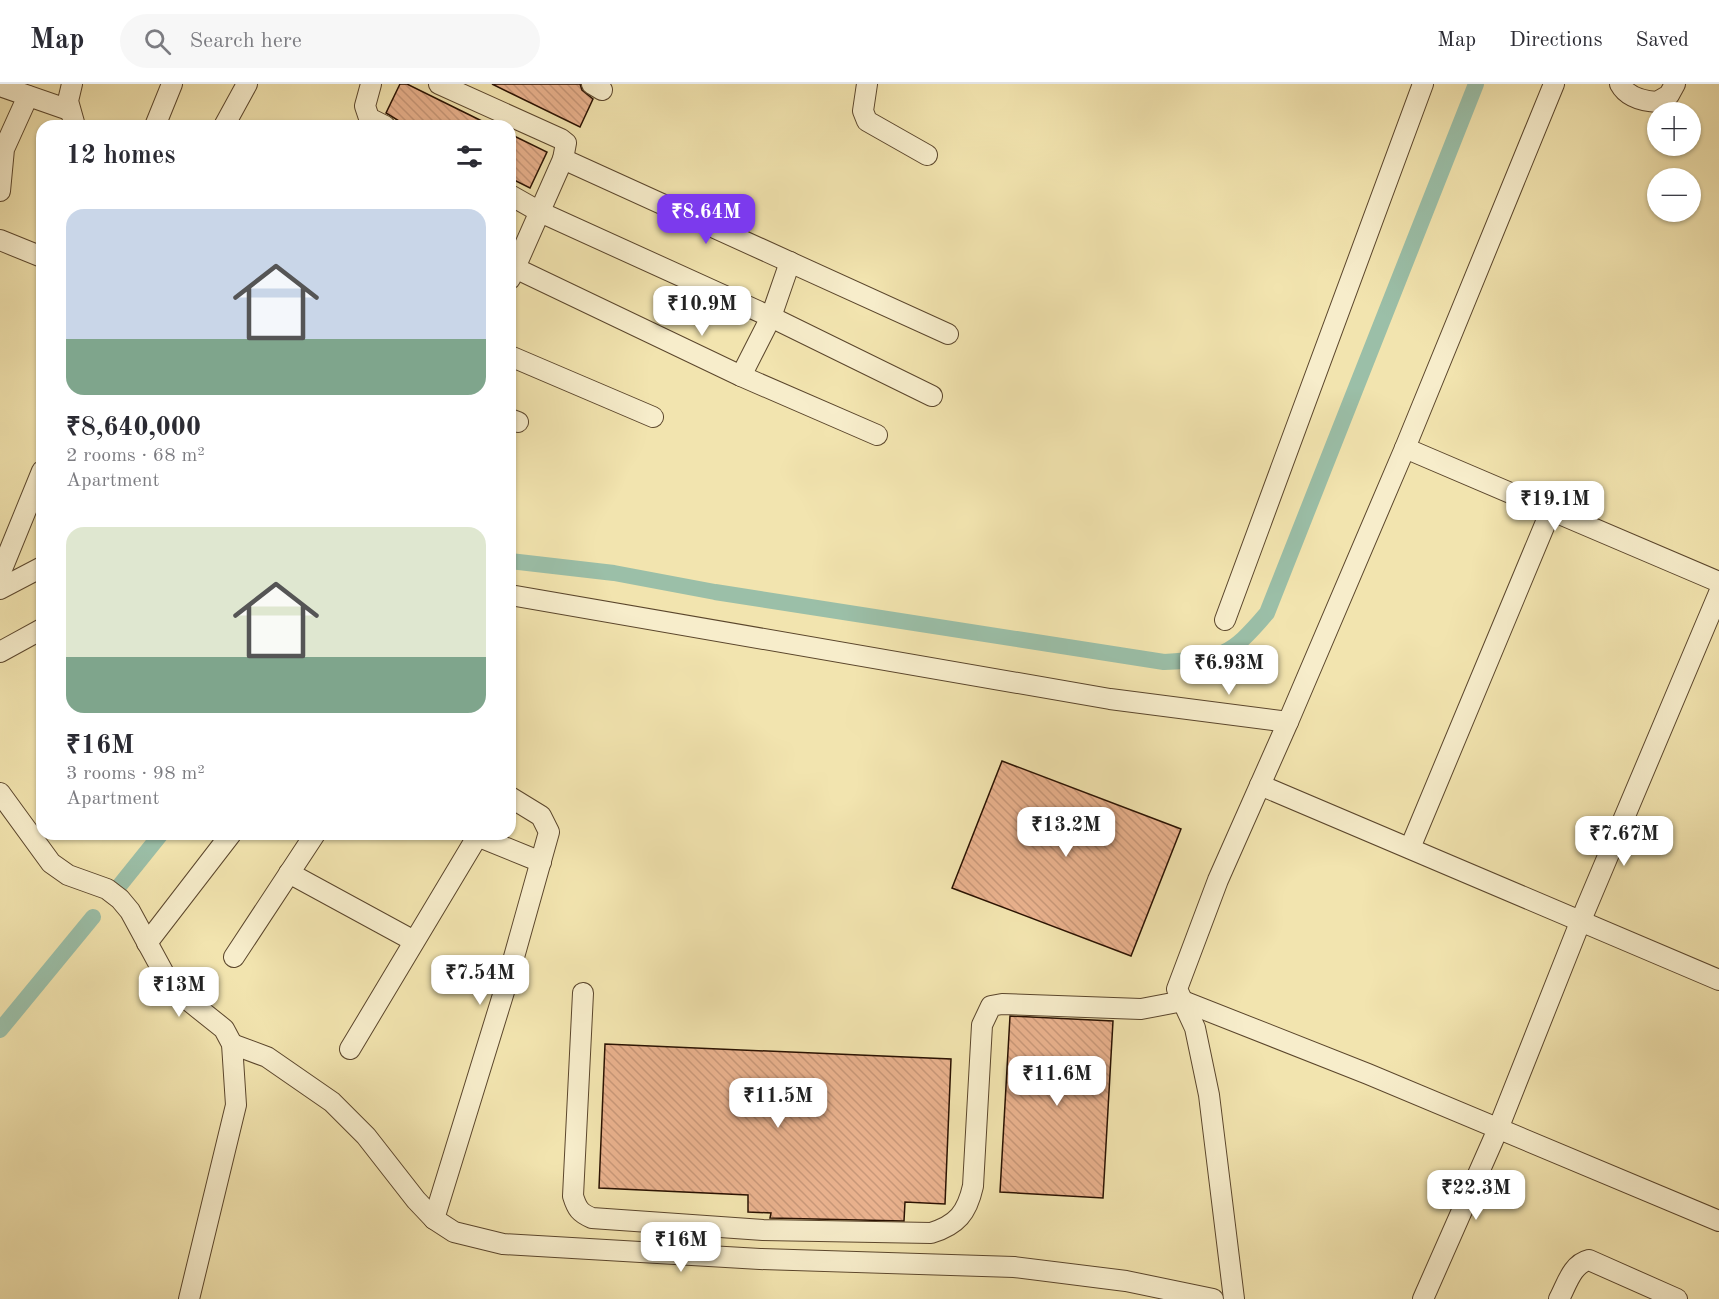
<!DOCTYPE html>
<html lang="en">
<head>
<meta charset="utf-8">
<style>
  body { margin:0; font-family:"Old Standard TT",serif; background:#f7f7f7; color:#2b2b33; height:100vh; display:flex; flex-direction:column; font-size:22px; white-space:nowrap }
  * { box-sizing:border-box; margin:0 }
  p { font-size:20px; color:#7c7c81 }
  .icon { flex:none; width:33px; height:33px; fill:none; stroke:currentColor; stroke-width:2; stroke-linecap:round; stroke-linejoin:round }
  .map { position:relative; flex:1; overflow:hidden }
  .sheet { position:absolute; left:36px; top:36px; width:480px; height:720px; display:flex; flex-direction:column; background:#fff; border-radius:18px; box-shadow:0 2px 4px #0004 }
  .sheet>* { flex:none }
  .buttons { position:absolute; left:1647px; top:18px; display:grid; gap:12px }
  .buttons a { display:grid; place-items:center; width:54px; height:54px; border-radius:50%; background:#fff; box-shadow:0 2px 4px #0004; font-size:30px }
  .price { position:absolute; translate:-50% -51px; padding:0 14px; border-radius:12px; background:#fff; color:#222; font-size:20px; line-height:39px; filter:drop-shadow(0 2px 3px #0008) }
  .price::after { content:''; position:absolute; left:50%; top:36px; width:18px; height:14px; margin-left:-9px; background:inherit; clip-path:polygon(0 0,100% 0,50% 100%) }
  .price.current { background:#7c3aed; color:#fff }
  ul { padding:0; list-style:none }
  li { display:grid; align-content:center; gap:12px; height:318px; padding:0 30px }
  li span { display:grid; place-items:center; height:186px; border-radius:18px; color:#555 }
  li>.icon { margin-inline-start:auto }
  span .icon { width:108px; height:108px; fill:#fffc; stroke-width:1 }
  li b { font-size:26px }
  h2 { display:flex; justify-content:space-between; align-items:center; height:72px; padding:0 30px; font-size:26px }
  header { display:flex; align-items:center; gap:36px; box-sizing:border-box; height:84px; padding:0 30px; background:#fff; border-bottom:2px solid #e1e1e2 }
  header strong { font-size:28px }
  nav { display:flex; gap:33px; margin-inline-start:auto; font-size:21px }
  .search { width:420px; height:54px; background:#f7f7f7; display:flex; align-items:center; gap:15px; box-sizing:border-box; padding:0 21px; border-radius:33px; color:#7c7c81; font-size:22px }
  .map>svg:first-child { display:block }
</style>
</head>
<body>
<header>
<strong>Map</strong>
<div class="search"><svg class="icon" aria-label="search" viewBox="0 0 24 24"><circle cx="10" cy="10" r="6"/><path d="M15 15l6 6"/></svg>Search here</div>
<nav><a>Map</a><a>Directions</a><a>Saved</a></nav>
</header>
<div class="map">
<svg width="1719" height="1215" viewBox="0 0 1719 1215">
  <defs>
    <pattern id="building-back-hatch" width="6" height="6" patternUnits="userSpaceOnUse" patternTransform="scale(1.5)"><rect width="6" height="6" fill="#eab28e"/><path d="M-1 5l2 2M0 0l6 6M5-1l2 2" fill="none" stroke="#c99879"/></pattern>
  </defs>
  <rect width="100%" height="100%" fill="#f2e4af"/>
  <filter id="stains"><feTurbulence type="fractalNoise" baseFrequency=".00333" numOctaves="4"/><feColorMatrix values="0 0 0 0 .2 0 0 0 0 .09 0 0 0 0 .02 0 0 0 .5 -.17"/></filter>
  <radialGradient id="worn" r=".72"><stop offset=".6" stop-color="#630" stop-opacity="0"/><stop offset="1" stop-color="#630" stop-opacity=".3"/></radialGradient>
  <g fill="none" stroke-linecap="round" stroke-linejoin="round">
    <g stroke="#9bbfa8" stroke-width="16">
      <path d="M 510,477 L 614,489 L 715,508 L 1164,578 C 1220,575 1230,573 1267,529 L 1476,0"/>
      <path d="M 120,801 L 161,750"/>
      <path d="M 0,946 L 93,833"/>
    </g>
  </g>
  <g fill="url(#building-back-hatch)" stroke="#291101" stroke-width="1.5">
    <path d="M 400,0 L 407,0 L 492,42 L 407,42 L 386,29 Z"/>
    <path d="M 492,0 L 580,0 L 582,6 L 593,15 L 580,43 Z"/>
    <path d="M 510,50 L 547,68 L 530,104 L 510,94 Z"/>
    <path d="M 1002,677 L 1181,745 L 1131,872 L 952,804 Z"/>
    <path d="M 1010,932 L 1113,937 L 1103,1114 L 1000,1108 Z"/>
    <path d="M 605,960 L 951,975 L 945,1120 L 905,1118 L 904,1137 L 770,1134 L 771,1129 L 748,1128 L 748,1111 L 599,1104 Z"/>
  </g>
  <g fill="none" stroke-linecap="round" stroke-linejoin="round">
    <g stroke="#5b462c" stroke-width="22">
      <g id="minor">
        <path d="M 72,0 L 68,17 L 75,42"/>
        <path d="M 371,0 L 365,22 L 369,34 L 385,42"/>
        <path d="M 439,0 L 561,55 L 566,59 L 563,75"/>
        <path d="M 592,0 L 602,6"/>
        <path d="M 867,0 L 863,27 L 867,37 L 927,71"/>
        <path d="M 1620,0 C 1627,13 1643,17 1657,18 L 1669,11 L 1675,0"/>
        <path d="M 0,2 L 69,26"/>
        <path d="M 155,42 L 172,0"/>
        <path d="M 224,42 L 247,0"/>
        <path d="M 0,107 L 4,65 L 28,12"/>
        <path d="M 510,111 L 540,128 L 771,233 L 932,312"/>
        <path d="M 0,156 L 42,173"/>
        <path d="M 515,184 L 741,292 L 877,351"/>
        <path d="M 510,195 L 563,75 L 948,250"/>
        <path d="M 510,272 L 653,333"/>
        <path d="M 741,292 L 771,233 L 790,178"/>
        <path d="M 510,335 L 518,338"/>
        <path d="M 1405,364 L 1719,498"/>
        <path d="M 0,490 L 42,387"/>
        <path d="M 0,505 L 42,483"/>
        <path d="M 510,511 L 1110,615 L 1288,638 L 1405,364 L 1554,0"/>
        <path d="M 1225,536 L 1423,0"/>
        <path d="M 0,568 L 42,545"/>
        <path d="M 1260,701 L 1719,896"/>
        <path d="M 0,709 L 51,779 L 68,791 L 107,805 L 120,815 L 130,827 L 167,895 L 179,909 L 224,945 L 232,960 L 236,1021 L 189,1215"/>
        <path d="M 472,750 L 541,778"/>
        <path d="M 1410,764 L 1551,426"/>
        <path d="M 289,789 L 414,857"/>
        <path d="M 147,859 L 231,750"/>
        <path d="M 234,873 L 315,750"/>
        <path d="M 583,909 L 573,1112 C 577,1125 580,1129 592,1134 L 763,1146 L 931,1149 C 957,1141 967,1129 973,1102 L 982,941 L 991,922 L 1002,920 L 1141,925 L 1183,917 L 1368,990 L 1719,1137"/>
        <path d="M 232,960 L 267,973 L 332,1018 L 366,1052 L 416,1116 L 434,1135 L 454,1148 L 503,1160 L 760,1175 L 1014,1183 L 1126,1197 L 1213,1215"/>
        <path d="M 350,965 L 477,753"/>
        <path d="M 434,1135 L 507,898 L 549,748 L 541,732 L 510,713"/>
        <path d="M 1234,1215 L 1209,1011 L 1195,944 L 1177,905 L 1218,796 L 1288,638"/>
        <path d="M 1423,1215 L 1498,1045 L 1581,836 L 1719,509"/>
        <path d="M 1559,1215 C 1567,1200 1572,1180 1589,1176 L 1677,1215"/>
      </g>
    </g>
    <use href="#minor" stroke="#f7edcb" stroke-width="20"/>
  </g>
  <rect width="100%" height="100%" filter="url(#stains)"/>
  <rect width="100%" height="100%" fill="url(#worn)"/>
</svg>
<div class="buttons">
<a>+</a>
<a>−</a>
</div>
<b class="price current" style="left:706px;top:161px">₹8.64M</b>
<b class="price" style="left:702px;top:253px">₹10.9M</b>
<b class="price" style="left:1555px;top:448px">₹19.1M</b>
<b class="price" style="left:1229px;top:612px">₹6.93M</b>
<b class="price" style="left:1066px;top:774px">₹13.2M</b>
<b class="price" style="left:1624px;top:783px">₹7.67M</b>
<b class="price" style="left:480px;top:922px">₹7.54M</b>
<b class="price" style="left:179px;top:934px">₹13M</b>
<b class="price" style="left:1057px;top:1023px">₹11.6M</b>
<b class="price" style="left:778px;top:1045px">₹11.5M</b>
<b class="price" style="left:1476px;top:1137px">₹22.3M</b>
<b class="price" style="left:681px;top:1189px">₹16M</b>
<section class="sheet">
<h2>12 homes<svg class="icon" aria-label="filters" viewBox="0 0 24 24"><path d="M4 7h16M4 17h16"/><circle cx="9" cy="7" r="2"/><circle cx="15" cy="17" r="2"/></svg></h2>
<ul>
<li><span style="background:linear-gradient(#c9d6e8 70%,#7fa58c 0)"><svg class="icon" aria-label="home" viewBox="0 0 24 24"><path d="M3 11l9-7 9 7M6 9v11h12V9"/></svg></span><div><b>₹8,640,000</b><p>2 rooms · 68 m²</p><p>Apartment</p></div></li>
<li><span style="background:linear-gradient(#dfe7d0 70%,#7fa58c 0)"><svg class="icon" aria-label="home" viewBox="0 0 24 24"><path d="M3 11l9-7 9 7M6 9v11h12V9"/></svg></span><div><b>₹16M</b><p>3 rooms · 98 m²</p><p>Apartment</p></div></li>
</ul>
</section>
</div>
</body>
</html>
